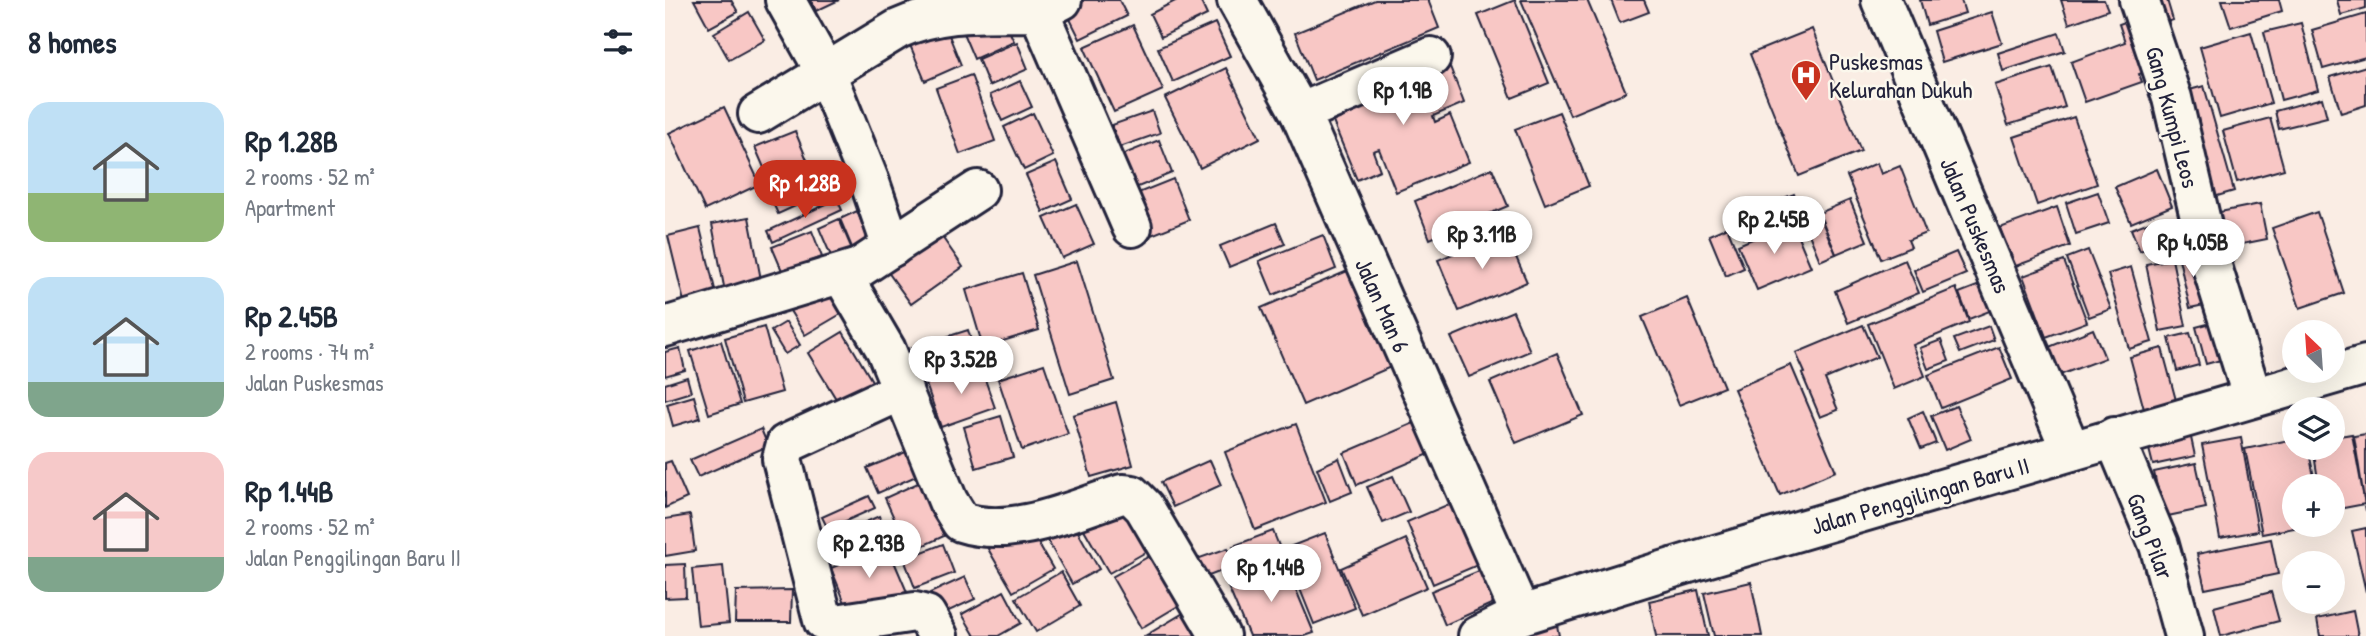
<!DOCTYPE html>
<html lang="en">
<head>
<meta charset="utf-8">
<style>
  body { margin:0; font-family:"Patrick Hand",sans-serif; background:#f6f6f7; color:#1f2937; height:100vh; display:flex; flex-direction:column; font-size:26px; white-space:nowrap }
  * { box-sizing:border-box; margin:0 }
  p { font-size:23px; color:#747a83 }
  .icon { flex:none; width:38px; height:38px; fill:none; stroke:currentColor; stroke-width:2; stroke-linecap:round; stroke-linejoin:round }
  .map { position:relative; flex:1; overflow:hidden }
  .drawer { display:flex; flex-direction:column; background:#fff; width:665px }
  .drawer>* { flex:none }
  .needle { width:46px; rotate:335deg }
  .tools { position:absolute; left:1617px; top:320px; display:grid; gap:14px }
  .tools a { display:grid; place-items:center; width:63px; height:63px; border-radius:50%; background:#fff; box-shadow:0 7px 28px #0002; font-size:35px }
  .price { position:absolute; translate:-50% -60px; padding:0 16px; border-radius:24px; background:#fff; color:#222; font-size:23px; line-height:46px; filter:drop-shadow(0 2px 4px #0008) }
  .price::after { content:''; position:absolute; left:50%; top:42px; width:21px; height:16px; margin-left:-10px; background:inherit; clip-path:polygon(0 0,100% 0,50% 100%) }
  .price.on { background:#c8321e; color:#fff }
  ul { padding:0; list-style:none }
  li { display:flex; align-items:center; gap:21px; height:175px; padding:0 28px }
  li span { display:grid; place-items:center; flex:none; width:196px; height:140px; border-radius:21px; color:#555 }
  li>.icon { margin-inline-start:auto }
  span .icon { width:84px; height:84px; fill:#fffc; stroke-width:1 }
  li b { font-size:30px }
  h2 { display:flex; justify-content:space-between; align-items:center; height:84px; padding:0 28px; font-size:30px }
  main { display:flex; flex:1; min-height:0 }
  .map>svg:first-child { display:block }
</style>
</head>
<body>
<main>
<section class="drawer">
<h2>8 homes<svg class="icon" aria-label="filters" viewBox="0 0 24 24"><path d="M4 7h16M4 17h16"/><circle cx="9" cy="7" r="2"/><circle cx="15" cy="17" r="2"/></svg></h2>
<ul>
<li><span style="background:linear-gradient(#bfe0f5 65%,#8fb573 0)"><svg class="icon" aria-label="home" viewBox="0 0 24 24"><path d="M3 11l9-7 9 7M6 9v11h12V9"/></svg></span><div><b>Rp 1.28B</b><p>2 rooms · 52 m²</p><p>Apartment</p></div></li>
<li><span style="background:linear-gradient(#bfe0f5 75%,#7fa58c 0)"><svg class="icon" aria-label="home" viewBox="0 0 24 24"><path d="M3 11l9-7 9 7M6 9v11h12V9"/></svg></span><div><b>Rp 2.45B</b><p>2 rooms · 74 m²</p><p>Jalan Puskesmas</p></div></li>
<li><span style="background:linear-gradient(#f6c9c9 75%,#7fa58c 0)"><svg class="icon" aria-label="home" viewBox="0 0 24 24"><path d="M3 11l9-7 9 7M6 9v11h12V9"/></svg></span><div><b>Rp 1.44B</b><p>2 rooms · 52 m²</p><p>Jalan Penggilingan Baru II</p></div></li>
</ul>
</section>
<div class="map">
<svg width="1701" height="636" viewBox="0 0 1701 636">
  <rect width="100%" height="100%" fill="#faede4"/>
  <filter id="ink" filterUnits="userSpaceOnUse"><feTurbulence type="fractalNoise" baseFrequency=".0143" numOctaves="2"/><feDisplacementMap in="SourceGraphic" scale="14" xChannelSelector="R" yChannelSelector="G"/><feConvolveMatrix kernelMatrix="1 2 1 2 8 2 1 2 1" color-interpolation-filters="sRGB"/></filter>
  <g filter="url(#ink)">
    <g fill="#f8c7c5" stroke="#22223b" stroke-width="2">
      <path d="M 29,0 L 66,0 L 73,12 L 44,28 Z"/>
      <path d="M 146,0 L 174,0 L 151,11 Z"/>
      <path d="M 408,0 L 454,0 L 462,16 L 415,39 L 398,5 Z"/>
      <path d="M 512,0 L 535,0 L 542,15 L 496,37 L 485,14 Z"/>
      <path d="M 710,0 L 763,0 L 774,28 L 649,80 L 630,33 Z"/>
      <path d="M 850,0 L 884,83 L 847,98 L 813,15 Z"/>
      <path d="M 856,0 L 922,0 L 961,92 L 905,115 Z"/>
      <path d="M 946,0 L 979,0 L 984,12 L 955,23 Z"/>
      <path d="M 1255,0 L 1296,0 L 1300,13 L 1262,25 Z"/>
      <path d="M 1396,0 L 1439,0 L 1443,10 L 1404,24 Z"/>
      <path d="M 1481,0 L 1502,0 L 1508,20 L 1489,26 Z"/>
      <path d="M 1557,0 L 1614,0 L 1617,11 L 1566,27 Z"/>
      <path d="M 1672,0 L 1701,0 L 1701,8 L 1676,15 Z"/>
      <path d="M 84,12 L 100,40 L 64,60 L 49,33 Z"/>
      <path d="M 1327,12 L 1337,43 L 1277,62 L 1268,31 Z"/>
      <path d="M 1701,14 L 1701,57 L 1658,69 L 1647,30 Z"/>
      <path d="M 337,16 L 349,41 L 309,59 L 298,33 Z"/>
      <path d="M 1473,17 L 1491,68 L 1474,74 L 1477,82 L 1420,102 L 1406,62 L 1460,42 L 1454,24 Z"/>
      <path d="M 277,18 L 296,65 L 260,81 L 240,33 Z"/>
      <path d="M 550,23 L 565,56 L 508,82 L 493,48 Z"/>
      <path d="M 1636,23 L 1653,90 L 1616,100 L 1599,32 Z"/>
      <path d="M 468,25 L 498,90 L 449,112 L 419,47 Z"/>
      <path d="M 1147,29 L 1196,151 L 1134,176 L 1085,54 Z"/>
      <path d="M 1586,32 L 1606,103 L 1555,118 L 1535,47 Z"/>
      <path d="M 1394,33 L 1400,51 L 1338,71 L 1333,53 Z"/>
      <path d="M 352,42 L 363,69 L 324,86 L 313,59 Z"/>
      <path d="M 782,59 L 799,103 L 768,116 L 770,122 L 785,115 L 804,162 L 731,192 L 714,149 L 708,151 L 715,170 L 692,180 L 661,105 Z"/>
      <path d="M 1701,66 L 1701,105 L 1676,113 L 1665,77 Z"/>
      <path d="M 1387,67 L 1400,107 L 1343,125 L 1330,85 Z"/>
      <path d="M 561,68 L 595,138 L 535,168 L 500,98 Z"/>
      <path d="M 306,75 L 330,141 L 295,154 L 271,88 Z"/>
      <path d="M 355,81 L 367,107 L 337,121 L 325,95 Z"/>
      <path d="M 1539,86 L 1569,191 L 1539,200 L 1510,94 Z"/>
      <path d="M 1657,98 L 1662,117 L 1614,129 L 1610,111 Z"/>
      <path d="M 59,107 L 95,184 L 40,210 L 4,133 Z"/>
      <path d="M 487,111 L 495,133 L 455,147 L 447,125 Z"/>
      <path d="M 894,112 L 924,186 L 880,204 L 850,129 Z"/>
      <path d="M 368,113 L 388,156 L 359,170 L 339,127 Z"/>
      <path d="M 1409,117 L 1432,184 L 1372,205 L 1349,137 Z"/>
      <path d="M 1605,118 L 1619,169 L 1572,182 L 1558,131 Z"/>
      <path d="M 130,131 L 145,167 L 106,184 L 90,147 Z"/>
      <path d="M 494,140 L 507,173 L 468,189 L 454,156 Z"/>
      <path d="M 391,162 L 407,199 L 378,212 L 361,175 Z"/>
      <path d="M 1212,163 L 1216,174 L 1235,166 L 1261,233 L 1243,240 L 1246,247 L 1216,259 L 1182,176 Z"/>
      <path d="M 171,167 L 179,184 L 113,214 L 105,197 Z"/>
      <path d="M 827,168 L 843,206 L 765,239 L 750,201 Z"/>
      <path d="M 1492,169 L 1507,206 L 1466,223 L 1450,187 Z"/>
      <path d="M 508,179 L 524,220 L 484,236 L 468,195 Z"/>
      <path d="M 1433,192 L 1444,223 L 1411,234 L 1401,203 Z"/>
      <path d="M 1129,194 L 1137,214 L 1078,238 L 1069,218 Z"/>
      <path d="M 172,199 L 177,210 L 108,242 L 103,231 Z"/>
      <path d="M 1185,200 L 1202,241 L 1171,254 L 1154,213 Z"/>
      <path d="M 411,204 L 429,244 L 397,258 L 379,218 Z"/>
      <path d="M 1595,204 L 1602,239 L 1552,249 L 1545,214 Z"/>
      <path d="M 1392,207 L 1405,246 L 1348,267 L 1335,228 Z"/>
      <path d="M 192,211 L 205,243 L 188,250 L 175,219 Z"/>
      <path d="M 1652,212 L 1679,293 L 1635,308 L 1607,228 Z"/>
      <path d="M 1154,215 L 1171,254 L 1155,261 L 1139,222 Z"/>
      <path d="M 84,217 L 98,290 L 61,297 L 47,224 Z"/>
      <path d="M 174,219 L 189,254 L 169,263 L 154,228 Z"/>
      <path d="M 1489,220 L 1499,241 L 1475,251 L 1466,229 Z"/>
      <path d="M 1127,222 L 1146,267 L 1092,290 L 1073,245 Z"/>
      <path d="M 611,223 L 620,244 L 564,267 L 555,246 Z"/>
      <path d="M 268,224 L 298,267 L 246,304 L 215,261 Z"/>
      <path d="M 1062,227 L 1079,268 L 1061,276 L 1044,235 Z"/>
      <path d="M 35,228 L 53,302 L 21,310 L 3,236 Z"/>
      <path d="M 147,231 L 157,257 L 118,273 L 107,247 Z"/>
      <path d="M 840,232 L 862,282 L 794,311 L 773,260 Z"/>
      <path d="M 658,235 L 671,269 L 608,295 L 594,261 Z"/>
      <path d="M 1423,250 L 1446,309 L 1424,317 L 1402,258 Z"/>
      <path d="M 1531,250 L 1544,304 L 1525,308 L 1513,254 Z"/>
      <path d="M 1291,252 L 1301,274 L 1258,292 L 1249,270 Z"/>
      <path d="M 1507,259 L 1521,326 L 1495,331 L 1481,264 Z"/>
      <path d="M 1240,260 L 1254,293 L 1183,323 L 1170,291 Z"/>
      <path d="M 412,261 L 449,380 L 405,394 L 368,275 Z"/>
      <path d="M 1399,261 L 1422,322 L 1381,337 L 1358,276 Z"/>
      <path d="M 694,266 L 735,363 L 638,405 L 596,308 Z"/>
      <path d="M 1466,267 L 1487,342 L 1464,349 L 1443,274 Z"/>
      <path d="M 357,273 L 374,330 L 318,347 L 301,290 Z"/>
      <path d="M 163,281 L 181,311 L 140,335 L 122,306 Z"/>
      <path d="M 1325,281 L 1335,307 L 1304,319 L 1294,293 Z"/>
      <path d="M 1291,288 L 1304,322 L 1248,345 L 1260,376 L 1229,389 L 1203,324 Z"/>
      <path d="M 1022,298 L 1059,387 L 1014,405 L 977,317 Z"/>
      <path d="M 848,311 L 865,351 L 804,377 L 786,337 Z"/>
      <path d="M 1554,321 L 1563,358 L 1541,364 L 1531,327 Z"/>
      <path d="M 121,322 L 135,345 L 120,354 L 106,331 Z"/>
      <path d="M 1198,325 L 1212,357 L 1160,379 L 1173,410 L 1155,417 L 1137,374 L 1140,373 L 1131,353 Z"/>
      <path d="M 1324,326 L 1329,340 L 1295,353 L 1289,339 Z"/>
      <path d="M 99,327 L 117,392 L 78,403 L 60,338 Z"/>
      <path d="M 1428,329 L 1440,358 L 1395,375 L 1384,347 Z"/>
      <path d="M 303,330 L 312,360 L 257,379 L 247,348 Z"/>
      <path d="M 178,332 L 207,381 L 173,402 L 143,353 Z"/>
      <path d="M 1525,333 L 1534,365 L 1512,371 L 1504,338 Z"/>
      <path d="M 1276,340 L 1284,361 L 1263,369 L 1255,348 Z"/>
      <path d="M 56,341 L 75,404 L 44,414 L 25,351 Z"/>
      <path d="M 1334,347 L 1347,379 L 1276,408 L 1263,375 Z"/>
      <path d="M 15,348 L 20,370 L 0,376 L 0,352 Z"/>
      <path d="M 1497,348 L 1512,404 L 1480,413 L 1465,357 Z"/>
      <path d="M 892,353 L 918,415 L 851,443 L 825,382 Z"/>
      <path d="M 379,364 L 403,434 L 357,450 L 333,379 Z"/>
      <path d="M 315,365 L 330,408 L 276,427 L 261,384 Z"/>
      <path d="M 1126,365 L 1171,471 L 1115,495 L 1069,389 Z"/>
      <path d="M 22,377 L 26,392 L 0,400 L 0,384 Z"/>
      <path d="M 29,396 L 35,418 L 8,426 L 2,404 Z"/>
      <path d="M 451,402 L 468,465 L 426,477 L 408,415 Z"/>
      <path d="M 1291,406 L 1306,439 L 1280,450 L 1266,416 Z"/>
      <path d="M 1258,411 L 1271,443 L 1256,449 L 1243,418 Z"/>
      <path d="M 336,416 L 348,457 L 311,468 L 299,427 Z"/>
      <path d="M 756,420 L 769,452 L 692,485 L 679,453 Z"/>
      <path d="M 631,424 L 661,502 L 590,530 L 560,452 Z"/>
      <path d="M 1523,424 L 1530,456 L 1488,465 L 1480,433 Z"/>
      <path d="M 96,429 L 103,446 L 33,477 L 25,460 Z"/>
      <path d="M 1687,434 L 1700,504 L 1668,510 L 1668,486 L 1654,486 L 1648,448 L 1668,448 L 1668,437 Z"/>
      <path d="M 1701,434 L 1701,511 L 1689,436 Z"/>
      <path d="M 1576,438 L 1593,531 L 1555,538 L 1537,445 Z"/>
      <path d="M 1629,439 L 1629,448 L 1643,448 L 1651,486 L 1629,486 L 1629,525 L 1645,525 L 1597,534 L 1580,449 Z"/>
      <path d="M 248,449 L 258,473 L 213,493 L 202,468 Z"/>
      <path d="M 674,458 L 687,492 L 665,501 L 652,468 Z"/>
      <path d="M 545,460 L 556,485 L 508,507 L 496,482 Z"/>
      <path d="M 6,461 L 22,498 L 0,508 L 0,463 Z"/>
      <path d="M 1531,463 L 1541,508 L 1498,517 L 1489,472 Z"/>
      <path d="M 728,476 L 744,512 L 718,523 L 702,487 Z"/>
      <path d="M 255,482 L 279,536 L 244,552 L 220,498 Z"/>
      <path d="M 204,496 L 210,508 L 163,529 L 157,517 Z"/>
      <path d="M 460,499 L 488,548 L 444,573 L 416,524 Z"/>
      <path d="M 796,499 L 822,561 L 768,584 L 742,522 Z"/>
      <path d="M 25,515 L 30,551 L 0,556 L 0,519 Z"/>
      <path d="M 214,516 L 222,536 L 172,558 L 163,539 Z"/>
      <path d="M 407,521 L 434,569 L 407,584 L 380,536 Z"/>
      <path d="M 362,524 L 388,569 L 348,592 L 322,547 Z"/>
      <path d="M 1701,528 L 1701,592 L 1687,531 Z"/>
      <path d="M 608,531 L 618,556 L 578,572 L 568,546 Z"/>
      <path d="M 660,533 L 690,608 L 649,624 L 619,549 Z"/>
      <path d="M 741,539 L 762,587 L 697,615 L 676,568 Z"/>
      <path d="M 1606,539 L 1613,574 L 1540,589 L 1532,554 Z"/>
      <path d="M 278,544 L 289,573 L 250,588 L 239,559 Z"/>
      <path d="M 222,545 L 242,592 L 185,615 L 166,568 Z"/>
      <path d="M 563,548 L 570,566 L 536,579 L 529,560 Z"/>
      <path d="M 490,553 L 518,603 L 476,628 L 447,577 Z"/>
      <path d="M 619,561 L 649,633 L 640,636 L 584,636 L 562,584 Z"/>
      <path d="M 20,564 L 21,597 L 0,598 L 0,565 Z"/>
      <path d="M 58,566 L 64,623 L 33,626 L 27,569 Z"/>
      <path d="M 821,568 L 835,600 L 780,625 L 766,591 Z"/>
      <path d="M 396,572 L 415,606 L 371,632 L 351,598 Z"/>
      <path d="M 300,577 L 310,599 L 275,615 L 265,593 Z"/>
      <path d="M 1086,582 L 1097,636 L 1049,636 L 1039,593 Z"/>
      <path d="M 127,590 L 126,622 L 70,622 L 71,591 Z"/>
      <path d="M 1033,590 L 1043,636 L 991,636 L 984,601 Z"/>
      <path d="M 339,591 L 356,623 L 333,636 L 310,636 L 297,614 Z"/>
      <path d="M 1606,592 L 1614,621 L 1556,636 L 1549,607 Z"/>
      <path d="M 522,611 L 536,636 L 480,636 Z"/>
      <path d="M 1688,611 L 1693,636 L 1655,636 L 1652,619 Z"/>
      <path d="M 892,625 L 894,636 L 861,636 L 860,632 Z"/>
    </g>
    <g fill="none" stroke-linecap="round" stroke-linejoin="round">
      <g stroke="#22223b" stroke-width="44">
        <g id="minor">
          <path d="M 120,0 L 161,73 L 204,180 L 227,247"/>
          <path d="M 397,0 L 374,12 L 467,227"/>
          <path d="M 572,0 L 635,113 L 856,615"/>
          <path d="M 1216,0 L 1406,451"/>
          <path d="M 1474,0 L 1507,98 L 1545,260 L 1587,396"/>
          <path d="M 635,113 L 766,57"/>
          <path d="M 93,114 L 233,29 C 280,8 323,13 374,12"/>
          <path d="M 177,275 L 221,350 L 283,501 L 296,522 C 348,539 408,510 457,494 L 467,495 L 479,507 L 555,636"/>
          <path d="M 0,327 L 194,268 L 313,190"/>
          <path d="M 238,390 L 121,444 L 117,459 L 158,620 L 171,624 L 250,612 L 261,615 L 273,636"/>
          <path d="M 1449,437 L 1494,545 L 1519,636"/>
          <path d="M 813,636 L 856,615 L 1030,561 L 1701,365"/>
        </g>
      </g>
      <use href="#minor" stroke="#fbf7ec" stroke-width="38"/>
    </g>
  </g>
  <defs>
    <g id="hospital-pin" transform="scale(1.575)"><path d="M0 17L-7.5 6A9.5 9.5 0 1 1 7.5 6Z" fill="#c8321e" stroke="#fbf7ec"/><path d="M-5-5h3v3.5h4V-5h3V5h-3V1.5h-4V5h-3Z" fill="#fff"/></g>
  </defs>
  <g fill-rule="evenodd">
    <use href="#hospital-pin" x="1141" y="75"/>
  </g>
  <g text-anchor="middle" dominant-baseline="central" stroke-width="5" stroke-linejoin="round" paint-order="stroke">
    <g font-size="24" fill="#22223b" stroke="#fbf7ec" text-anchor="start">
      <text x="1164" y="61">Puskesmas<tspan x="1164" dy="28">Kelurahan Dukuh</tspan></text>
    </g>
    <g font-size="24" fill="#22223b" stroke="#fbf7ec">
      <text transform="translate(1508 117) rotate(75)">Gang Kumpi Leos</text>
      <text transform="translate(1311 225) rotate(67)">Jalan Puskesmas</text>
      <text transform="translate(718 305) rotate(66)">Jalan Man 6</text>
      <text transform="translate(1255 495) rotate(-16)">Jalan Penggilingan Baru II</text>
      <text transform="translate(1486 536) rotate(69)">Gang Pilar</text>
    </g>
  </g>
</svg>
<div class="tools">
<a><svg class="needle" viewBox="-14 -14 28 28"><path d="M0-13l5 13h-10z" fill="#e53935"/><path d="M0 13l5-13h-10z" fill="#747a83"/></svg></a>
<a><svg class="icon" aria-label="layers" viewBox="0 0 24 24"><path d="M12 4l9 5-9 5-9-5zM3 14l9 5 9-5"/></svg></a>
<a>+</a>
<a>−</a>
</div>
<b class="price" style="left:738px;top:127px">Rp 1.9B</b>
<b class="price on" style="left:140px;top:220px">Rp 1.28B</b>
<b class="price" style="left:1109px;top:256px">Rp 2.45B</b>
<b class="price" style="left:817px;top:271px">Rp 3.11B</b>
<b class="price" style="left:1528px;top:279px">Rp 4.05B</b>
<b class="price" style="left:296px;top:396px">Rp 3.52B</b>
<b class="price" style="left:204px;top:580px">Rp 2.93B</b>
<b class="price" style="left:606px;top:604px">Rp 1.44B</b>
</div>
</main>
</body>
</html>
